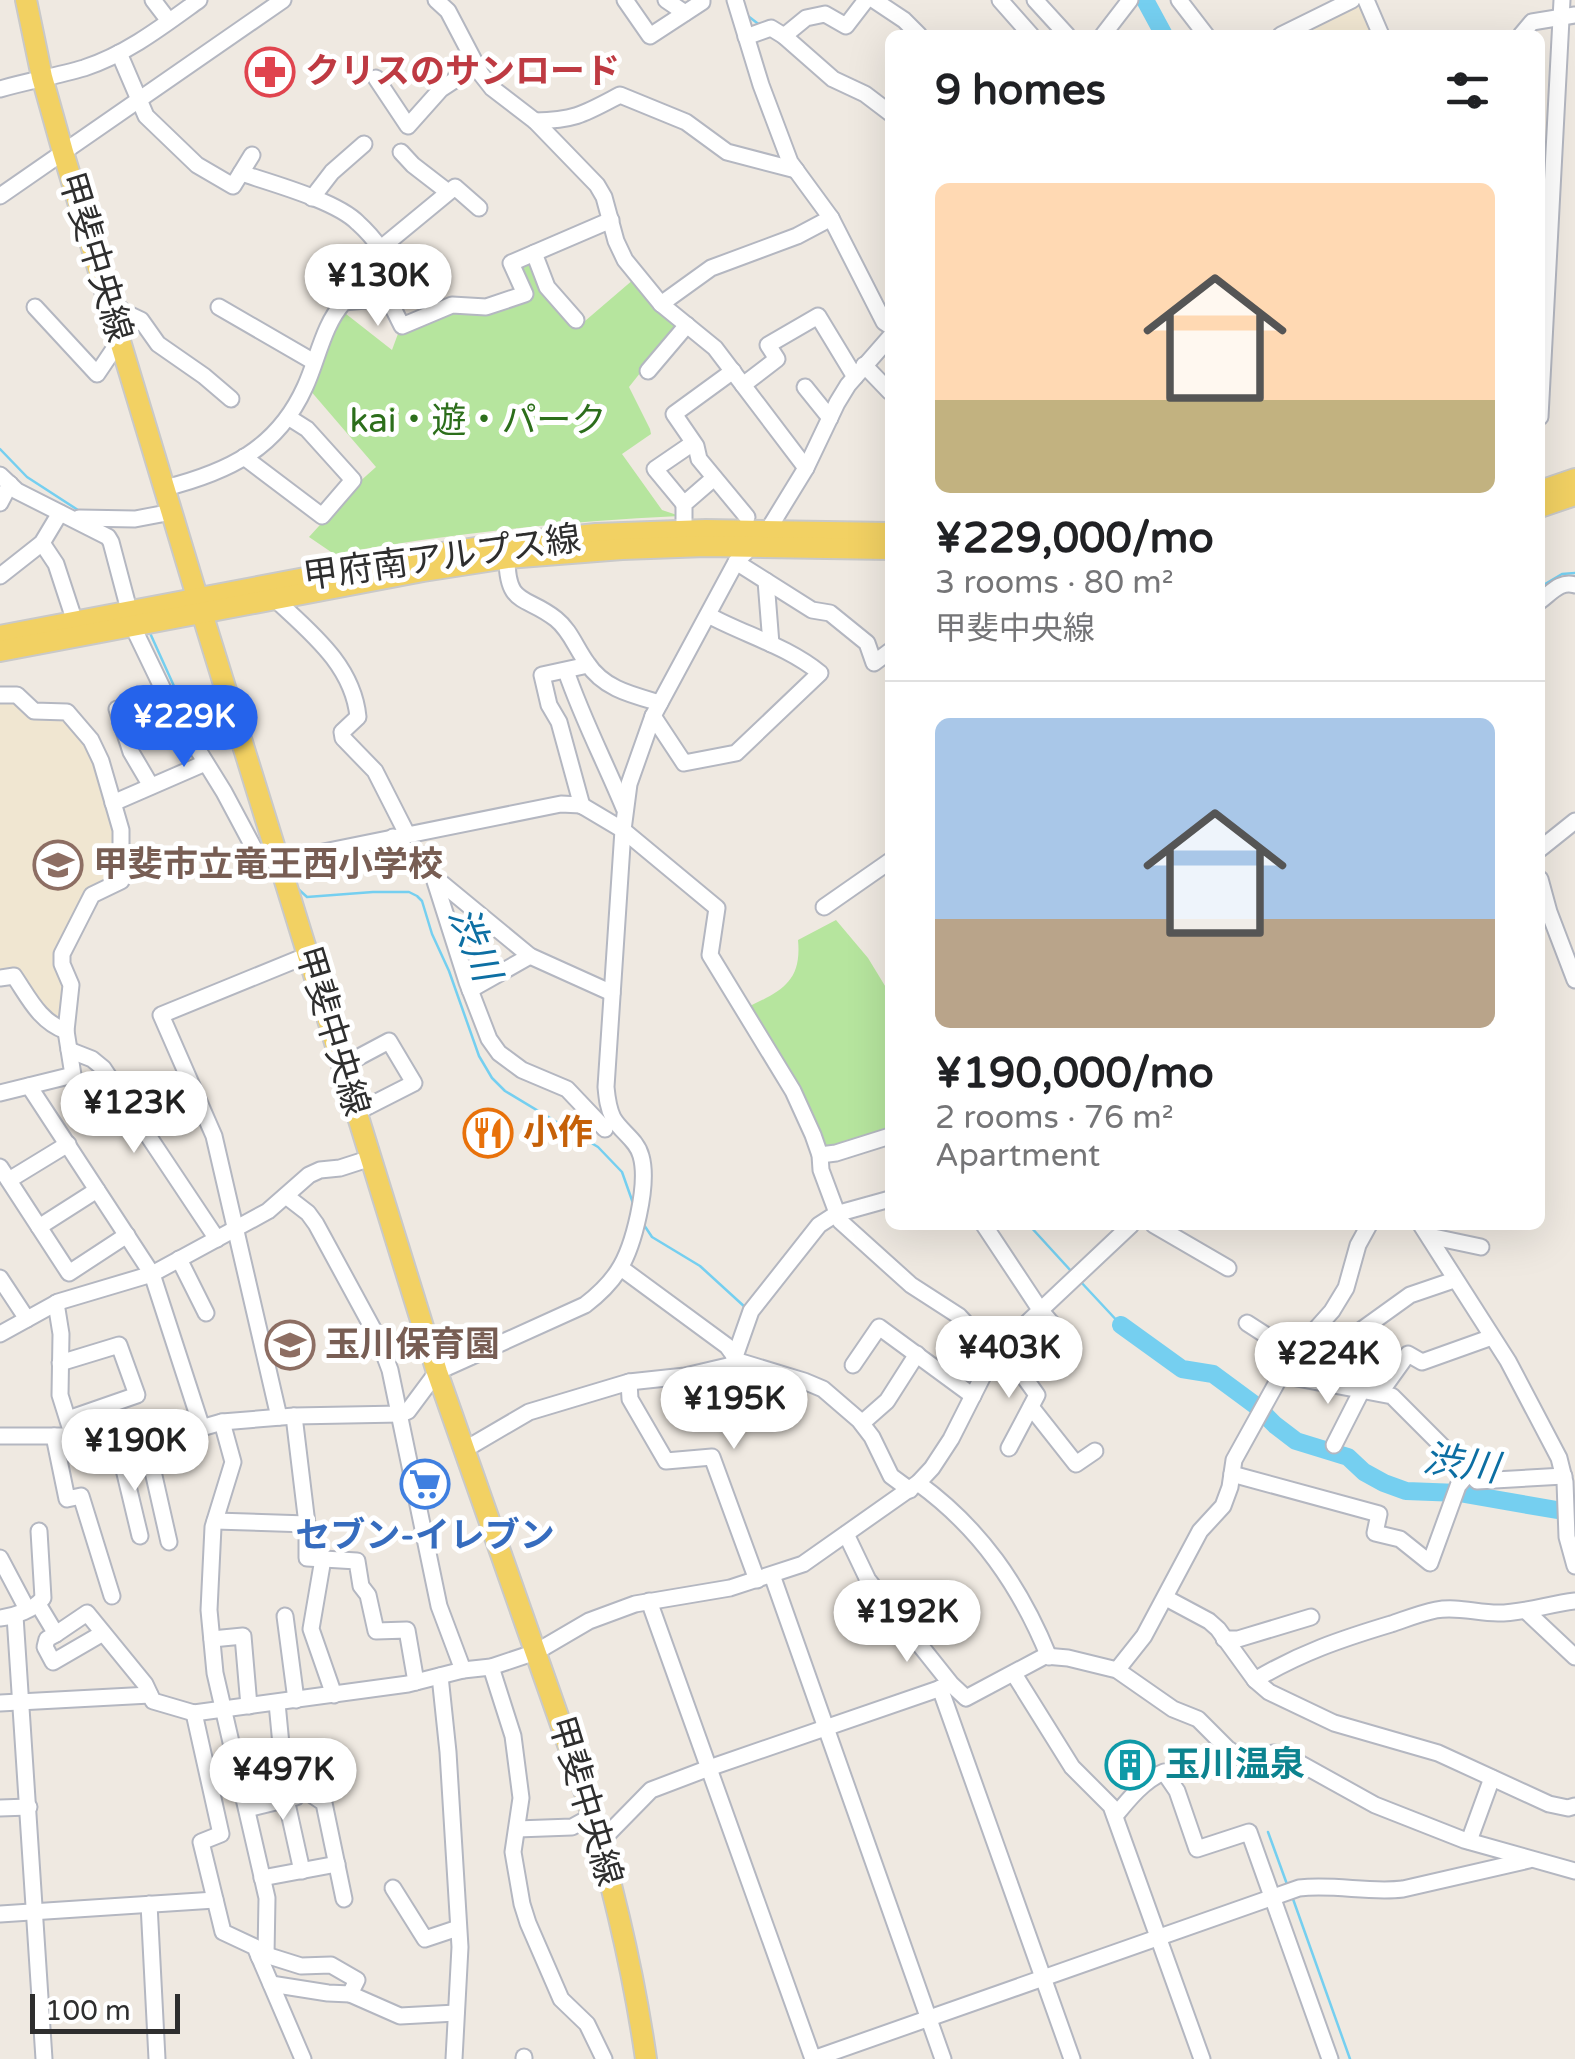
<!DOCTYPE html>
<html lang="en">
<head>
<meta charset="utf-8">
<style>
  body { margin:0; font-family:"Varela Round","Noto Sans JP",sans-serif; background:#f2f2f2; color:#202124; height:100vh; display:flex; flex-direction:column; font-size:38px; white-space:nowrap }
  * { box-sizing:border-box; margin:0 }
  p { font-size:32px; color:#757577 }
  .icon { flex:none; width:55px; height:55px; fill:none; stroke:currentColor; stroke-width:2; stroke-linecap:round; stroke-linejoin:round }
  .map { position:relative; flex:1; overflow:hidden }
  .panel { position:absolute; left:885px; top:30px; width:660px; height:1200px; display:flex; flex-direction:column; background:#fff; border-radius:15px; box-shadow:0 10px 40px #0002 }
  .panel>* { flex:none }
  .scale { position:absolute; left:30px; bottom:25px; width:150px; box-sizing:border-box; padding-left:10px; border:5px solid #2e2e2e; border-top:0; font-size:28px; line-height:35px; white-space:nowrap; color:#2e2e2e; -webkit-text-stroke:8px #fff; paint-order:stroke }
  .price { position:absolute; translate:-50% -85px; padding:0 22px; border-radius:35px; background:#fff; color:#222; font-size:32px; line-height:65px; filter:drop-shadow(0 2px 5px #0008) }
  .price::after { content:''; position:absolute; left:50%; top:60px; width:30px; height:22px; margin-left:-15px; background:inherit; clip-path:polygon(0 0,100% 0,50% 100%) }
  .price.current { background:#2563eb; color:#fff }
  ul { padding:0; list-style:none }
  li { display:grid; align-content:center; gap:20px; height:530px; padding:0 50px }
  li+li { border-top:2px solid #e0e0e0 }
  li span { display:grid; place-items:center; height:310px; border-radius:15px; color:#555 }
  li>.icon { margin-inline-start:auto }
  span .icon { width:180px; height:180px; fill:#fffc; stroke-width:1 }
  li b { font-size:42px }
  h2 { display:flex; justify-content:space-between; align-items:center; height:120px; padding:0 50px; font-size:42px }
  .map>svg:first-child { display:block }
</style>
</head>
<body>
<div class="map">
<svg width="1575" height="2059" viewBox="0 0 1575 2059">
  <rect width="100%" height="100%" fill="#efe9e1"/>
  <g fill="#f0e6d1">
    <path d="M 1361,5 L 1375,35 L 1293,35 Z"/>
    <path d="M 0,699 L 14,699 L 69,719 L 94,762 L 117,850 L 116,881 L 88,893 L 53,959 L 68,992 L 63,1026 L 0,973 Z"/>
  </g>
  <g fill="#b6e59e">
    <path d="M 532,256 L 578,327 L 634,279 L 679,324 L 629,387 L 650,429 L 651,434 L 622,454 L 662,510 L 680,516 C 564,521 448,534 334,554 L 309,537 L 357,484 L 376,467 L 309,389 L 341,310 L 392,350 L 399,331 L 439,313 L 528,296 L 515,263 Z"/>
    <path d="M 836,920 L 868,958 L 890,994 L 886,1009 L 890,1012 L 890,1132 L 828,1149 L 820,1144 L 748,1007 C 781,991 802,982 798,940 Z"/>
  </g>
  <g fill="none" stroke-linecap="round" stroke-linejoin="round">
    <g stroke="#75cff0" stroke-width="2.5">
      <path d="M 748,16 L 761,26"/>
      <path d="M 0,449 L 27,477 L 81,512"/>
      <path d="M 1540,587 L 1562,574 L 1575,573"/>
      <path d="M 150,633 L 192,726"/>
      <path d="M 296,887 L 307,897 L 373,892 L 409,892 L 417,896 L 422,901 L 432,934 L 449,971 L 479,1056 L 492,1078 L 505,1091 L 598,1147 L 622,1172 L 634,1206"/>
      <path d="M 642,1222 L 652,1237 L 700,1266 L 746,1308"/>
      <path d="M 1029,1225 L 1072,1272"/>
      <path d="M 1080,1281 L 1121,1325"/>
      <path d="M 1268,1832 L 1288,1887"/>
      <path d="M 1293,1899 L 1350,2059"/>
    </g>
    <g stroke="#75cff0" stroke-width="18">
      <path d="M 1145,0 L 1164,35"/>
      <path d="M 1121,1325 L 1182,1369 L 1213,1374 L 1255,1405 L 1275,1425 L 1296,1441 L 1348,1457 L 1364,1472 L 1384,1483 L 1406,1491 L 1459,1493 L 1557,1510"/>
      <path d="M 1574,1507 L 1575,1506"/>
    </g>
    <g stroke="#b4b7c1" stroke-width="19">
      <g id="minor">
        <path d="M 153,0 L 169,21"/>
        <path d="M 436,0 L 448,11 L 481,74 L 492,88 L 535,121 L 597,185 L 604,197 L 616,241 L 625,260 L 661,304 L 715,348 L 806,468"/>
        <path d="M 625,0 L 650,36 L 702,2 L 702,0"/>
        <path d="M 666,0 L 685,13"/>
        <path d="M 735,0 L 761,85 L 790,162 L 831,218 L 884,322 L 890,326"/>
        <path d="M 874,0 L 904,20 L 919,35"/>
        <path d="M 1000,0 L 1031,35"/>
        <path d="M 1035,0 L 1067,35"/>
        <path d="M 1179,0 L 1206,35"/>
        <path d="M 1366,0 L 1381,35"/>
        <path d="M 1103,35 L 1130,0"/>
        <path d="M 1281,35 L 1352,0"/>
        <path d="M 1521,35 L 1532,22 L 1575,15"/>
        <path d="M 784,36 L 833,79 L 865,94 L 890,113"/>
        <path d="M 746,37 L 771,28 L 784,36 L 806,18 L 825,14 L 846,26 L 866,0"/>
        <path d="M 119,53 L 146,116 L 197,165 L 233,186 L 252,155"/>
        <path d="M 376,78 L 408,126 L 441,89 L 476,66"/>
        <path d="M 0,89 C 28,81 57,76 84,68 C 127,54 163,26 199,0"/>
        <path d="M 535,121 C 576,120 584,114 620,95 L 686,122 L 727,152 L 796,170"/>
        <path d="M 401,152 L 413,165 L 448,192"/>
        <path d="M 241,173 C 271,183 337,201 358,223 C 376,239 389,260 401,280 L 384,290 L 388,298"/>
        <path d="M 0,196 L 283,0"/>
        <path d="M 312,198 L 332,172 L 364,144"/>
        <path d="M 381,248 L 455,187 L 479,208"/>
        <path d="M 534,253 L 547,287 L 576,320"/>
        <path d="M 106,296 L 124,312 L 141,320 L 158,344 L 204,376 L 231,399"/>
        <path d="M 661,304 L 711,268 L 797,236 L 831,218"/>
        <path d="M 35,307 L 97,374 L 120,340"/>
        <path d="M 219,307 L 314,362"/>
        <path d="M 864,365 L 890,392"/>
        <path d="M 648,371 L 687,325"/>
        <path d="M 733,371 L 674,414 L 696,446 L 699,459 L 747,517"/>
        <path d="M 743,385 L 777,359 L 768,345 L 818,316 L 855,377"/>
        <path d="M 805,387 L 830,418"/>
        <path d="M 1540,417 L 1562,0"/>
        <path d="M 244,457 L 322,516 L 353,480 L 307,429 L 288,417"/>
        <path d="M 0,475 L 17,491 L 108,537 L 111,542 L 129,610"/>
        <path d="M 165,488 C 228,472 277,449 305,387 C 318,359 323,325 344,302 L 388,298 L 402,326 L 452,305 L 486,307 L 525,294 L 511,263 L 611,220"/>
        <path d="M 0,503 L 10,484"/>
        <path d="M 684,504 L 655,469 L 693,443"/>
        <path d="M 79,518 L 135,519 L 172,512"/>
        <path d="M 684,531 L 684,504 L 714,478"/>
        <path d="M 42,543 L 56,564 L 75,622"/>
        <path d="M 507,558 C 507,607 526,595 556,619 C 570,630 576,648 587,663 C 604,689 632,695 660,703"/>
        <path d="M 736,562 L 812,610 L 830,613 L 867,643 L 874,663 L 890,651"/>
        <path d="M 0,576 L 42,543 L 60,513"/>
        <path d="M 766,581 L 771,644"/>
        <path d="M 275,599 C 310,632 353,665 358,717 L 342,732 L 343,738 L 375,771 L 407,834"/>
        <path d="M 1540,601 C 1551,593 1561,580 1575,585"/>
        <path d="M 133,627 L 172,708 L 224,792 L 256,852 L 265,858 L 279,861 L 561,804 L 581,805 L 623,830 L 717,908 L 710,955 L 793,1091 L 813,1135 L 820,1155 L 821,1170 L 840,1221 L 911,1285 L 959,1316 L 994,1354 L 1017,1367 L 1037,1395 L 1009,1448"/>
        <path d="M 566,671 C 582,718 605,762 624,808"/>
        <path d="M 0,695 L 17,695 L 34,711 L 67,712 L 91,740 L 101,761 L 121,830 L 121,881 L 92,895 L 62,954 L 62,964 L 71,985 L 66,1031 L 73,1075 L 0,1093"/>
        <path d="M 117,709 L 131,752 L 151,786"/>
        <path d="M 653,716 L 684,763 L 736,753 L 820,673 C 787,646 745,635 708,615"/>
        <path d="M 113,803 L 205,763"/>
        <path d="M 582,806 L 559,722 L 549,705 L 542,675 L 588,665"/>
        <path d="M 393,837 L 433,875 L 467,982 L 489,1039 L 499,1053 L 522,1070 L 567,1089 L 605,1129"/>
        <path d="M 1540,849 L 1575,821"/>
        <path d="M 433,876 L 530,956 L 612,993"/>
        <path d="M 1540,879 L 1549,912 L 1575,980"/>
        <path d="M 824,907 L 890,861"/>
        <path d="M 0,978 L 14,976 C 29,998 40,1022 66,1031"/>
        <path d="M 470,990 L 530,956"/>
        <path d="M 69,1050 L 92,1059 L 103,1068 L 217,1239"/>
        <path d="M 342,1066 L 389,1041 L 414,1083 L 357,1112"/>
        <path d="M 29,1086 L 152,1274 L 202,1428"/>
        <path d="M 820,1155 L 836,1153 L 890,1136"/>
        <path d="M 0,1167 L 69,1273 L 127,1235"/>
        <path d="M 9,1180 L 68,1144"/>
        <path d="M 286,1196 L 308,1213 L 316,1224 L 378,1338 L 390,1370 L 439,1606 L 463,1670"/>
        <path d="M 984,1225 L 1041,1311 L 1053,1325"/>
        <path d="M 1154,1225 L 1228,1268"/>
        <path d="M 1421,1225 L 1508,1361 L 1559,1458 L 1565,1482 L 1567,1537 L 1575,1566"/>
        <path d="M 39,1227 L 97,1190"/>
        <path d="M 1429,1236 L 1481,1247"/>
        <path d="M 179,1259 L 206,1313"/>
        <path d="M 621,1268 L 727,1346 L 738,1361 L 804,1381 L 823,1389 L 859,1420 L 872,1437 L 891,1476 L 910,1490"/>
        <path d="M 0,1278 L 27,1319"/>
        <path d="M 56,1303 L 61,1334 L 60,1395 L 70,1427"/>
        <path d="M 1247,1323 L 1295,1354"/>
        <path d="M 0,1334 L 58,1302 L 152,1274 L 268,1211 L 309,1175 L 320,1170 L 340,1168 L 371,1158"/>
        <path d="M 1353,1336 L 1410,1295 L 1454,1280"/>
        <path d="M 60,1363 L 119,1345 L 137,1395 L 68,1419"/>
        <path d="M 853,1365 L 879,1327 L 973,1396"/>
        <path d="M 1281,1375 L 1392,1396 L 1477,1481 L 1564,1476"/>
        <path d="M 629,1382 L 630,1399 L 666,1461 L 712,1457 L 757,1580"/>
        <path d="M 1380,1393 L 1408,1354 L 1422,1362 L 1492,1337"/>
        <path d="M 1031,1407 L 1076,1464 L 1095,1451"/>
        <path d="M 294,1416 L 307,1524 L 307,1558 L 357,1561 L 361,1586 L 368,1595 L 376,1631 L 407,1630 L 416,1682"/>
        <path d="M 279,1417 L 214,1136 L 161,1015 L 308,955"/>
        <path d="M 222,1422 L 233,1462 L 213,1527 L 209,1610 L 215,1673 L 267,1898 L 266,1955"/>
        <path d="M 862,1423 L 887,1401 L 917,1354"/>
        <path d="M 0,1436 L 173,1436 L 222,1422 L 294,1416 L 401,1414 L 408,1411 L 437,1372 L 585,1305 C 598,1295 609,1285 618,1271 C 634,1247 649,1184 641,1156 C 637,1140 621,1132 613,1118 C 608,1108 607,1098 606,1087 L 623,830 L 629,784 L 653,716 L 736,562 L 768,530 L 806,468 L 837,403 L 848,385 L 890,337"/>
        <path d="M 54,1436 L 67,1499 L 81,1496 L 112,1596"/>
        <path d="M 116,1436 L 140,1536"/>
        <path d="M 145,1436 L 169,1542"/>
        <path d="M 1334,1445 L 1362,1390"/>
        <path d="M 464,1450 L 529,1412 L 629,1382 L 685,1376 L 732,1365 L 751,1311 L 819,1225 L 836,1214 L 890,1199"/>
        <path d="M 1232,1474 L 1379,1514 L 1375,1533 L 1400,1539 L 1430,1563 L 1458,1486 L 1468,1474"/>
        <path d="M 918,1483 C 980,1528 1020,1586 1049,1657"/>
        <path d="M 215,1521 L 307,1524"/>
        <path d="M 846,1534 L 868,1580 L 951,1684 L 966,1698 L 1045,1656 L 1068,1658 L 1117,1670 L 1173,1709 L 1198,1719 L 1228,1749 L 1240,1757 L 1274,1753 L 1285,1755 L 1375,1805 L 1464,1840 L 1575,1871"/>
        <path d="M 0,1558 L 27,1609"/>
        <path d="M 323,1559 L 311,1629 L 334,1695"/>
        <path d="M 772,1575 L 943,2059"/>
        <path d="M 1166,1598 L 1209,1621 L 1218,1629 L 1255,1680 L 1269,1692 L 1334,1723 L 1438,1753 L 1549,1804 L 1568,1808 L 1575,1806"/>
        <path d="M 649,1601 L 813,2059 L 1299,1888 C 1336,1884 1368,1893 1403,1889 L 1529,1860"/>
        <path d="M 38,1604 L 56,1634 L 87,1613 L 145,1684 L 153,1701 L 194,1713 L 408,1684 L 463,1670 L 491,1667 L 536,1652 L 589,1621 L 635,1604 L 730,1588 L 803,1564 L 918,1483 L 932,1468 L 951,1439 L 994,1354 L 1131,1225"/>
        <path d="M 1526,1611 L 1575,1657"/>
        <path d="M 15,1616 L 44,2059"/>
        <path d="M 285,1616 L 296,1700"/>
        <path d="M 0,1618 C 15,1616 34,1610 43,1598 L 39,1531"/>
        <path d="M 56,1634 L 47,1639 L 45,1647 L 53,1662 L 103,1633"/>
        <path d="M 212,1639 L 243,1636 L 249,1706"/>
        <path d="M 1224,1639 L 1238,1639 L 1311,1617"/>
        <path d="M 491,1667 L 513,1736 L 521,1798 L 513,1852 L 522,1904 L 528,1923 L 561,1999 L 587,2024 L 604,2059"/>
        <path d="M 1117,1670 L 1144,1636 L 1200,1531 L 1223,1506 L 1230,1487 L 1234,1460 L 1281,1375 L 1299,1348 L 1332,1311 L 1346,1288 L 1358,1245 L 1369,1225"/>
        <path d="M 1014,1674 L 1072,1767 L 1111,1806 L 1202,2059"/>
        <path d="M 440,1676 L 448,1752 L 460,1947 L 454,2059"/>
        <path d="M 1255,1680 C 1300,1653 1341,1639 1391,1624 C 1406,1619 1421,1613 1436,1610 C 1457,1606 1477,1613 1498,1613 C 1524,1613 1549,1604 1575,1601"/>
        <path d="M 940,1688 L 1072,2059"/>
        <path d="M 0,1703 L 150,1695"/>
        <path d="M 277,1703 L 284,1776 L 324,1803 L 344,1899"/>
        <path d="M 194,1713 L 221,1834 L 201,1842 L 223,1932 L 255,1947 L 303,2059"/>
        <path d="M 286,1799 L 302,1871"/>
        <path d="M 0,1808 L 29,1807"/>
        <path d="M 247,1809 L 296,1797"/>
        <path d="M 1115,1816 C 1128,1800 1144,1780 1164,1772 L 1177,1791 L 1197,1849 L 1249,1832 L 1330,2059"/>
        <path d="M 517,1829 L 572,1827 L 592,1816"/>
        <path d="M 1469,1841 L 1492,1778"/>
        <path d="M 600,1842 L 651,1790 L 709,1768 L 947,1686"/>
        <path d="M 262,1878 L 337,1864"/>
        <path d="M 393,1888 L 425,1939 L 458,1928"/>
        <path d="M 149,1904 L 157,2059"/>
        <path d="M 0,1914 L 215,1900"/>
        <path d="M 259,1957 L 266,1955 L 301,1966 L 331,1965 L 357,1980 L 350,1994 L 400,2016 L 456,2013"/>
        <path d="M 271,1984 L 328,1993 L 350,1994"/>
        <path d="M 524,2057 L 524,2059"/>
      </g>
    </g>
    <g stroke="#c9c9c9" stroke-width="24">
      <g id="major">
        <path d="M 26,0 L 42,77 L 63,152 L 202,613 L 437,1372 L 585,1793 C 612,1881 633,1968 646,2059"/>
        <path d="M 1540,491 L 1575,479"/>
        <path d="M 1540,507 L 1575,495"/>
        <path d="M 0,636 L 416,557 L 502,544 L 596,534 L 706,530 L 890,533"/>
        <path d="M 0,651 L 423,571 L 507,558 L 622,549 L 706,546 L 890,549"/>
      </g>
    </g>
    <use href="#minor" stroke="#fff" stroke-width="15"/>
    <use href="#major" stroke="#f2d163" stroke-width="20"/>
  </g>
  <defs>
    <g id="pharmacy-ring" transform="scale(2.5)"><circle r="9.5" fill="#fff" stroke="#e0444e" stroke-width="1.5"/><path d="M-2-6h4v4h4v4h-4v4h-4v-4h-4v-4h4Z" fill="#e0444e"/></g>
    <g id="school-ring" transform="scale(2.5)"><circle r="9.5" fill="#fff" stroke="#8d6e63" stroke-width="1.5"/><path d="M0-5L7-2L0 1L-7-2ZM-4 1L0 2.5L4 1V4Q0 6-4 4Z" fill="#8d6e63"/></g>
    <g id="restaurant-ring" transform="scale(2.5)"><circle r="9.5" fill="#fff" stroke="#e8710a" stroke-width="1.5"/><path d="M-5-6h1v4h1v-4h1v4h1v-4h1v5L-1.5 .5V6h-2V.5L-5-1ZM5-6V6H3V1.5H1.5Q1.5-4 5-6Z" fill="#e8710a"/></g>
    <g id="supermarket-ring" transform="scale(2.5)"><circle r="9.5" fill="#fff" stroke="#3f7fe0" stroke-width="1.5"/><path d="M-6-5.5h2.5l.6 2H6L4.5 2H-2.5L-4.4-4H-6ZM-1.5 3.2a1.3 1.3 0 1 0 .1 0ZM3 3.2a1.3 1.3 0 1 0 .1 0Z" fill="#3f7fe0"/></g>
    <g id="building-ring" transform="scale(2.5)"><circle r="9.5" fill="#fff" stroke="#0f9aa8" stroke-width="1.5"/><path d="M-4-6H4V6H1V3H-1V6H-4ZM-2.5-4.3h1.7v1.8h-1.7ZM.8-4.3h1.7v1.8H.8ZM-2.5-1h1.7V.8h-1.7ZM.8-1h1.7V.8H.8Z" fill="#0f9aa8"/></g>
  </defs>
  <g fill-rule="evenodd">
    <use href="#pharmacy-ring" x="270" y="72"/>
    <use href="#school-ring" x="58" y="865"/>
    <use href="#restaurant-ring" x="488" y="1133"/>
    <use href="#school-ring" x="290" y="1345"/>
    <use href="#supermarket-ring" x="425" y="1484"/>
    <use href="#building-ring" x="1130" y="1765"/>
  </g>
  <g text-anchor="middle" dominant-baseline="central" stroke-width="10" stroke-linejoin="round" paint-order="stroke">
    <g font-size="35" font-weight="bold" fill="#be3a42" stroke="#fff" text-anchor="start">
      <text x="305" y="72">クリスのサンロード</text>
    </g>
    <g font-size="35" fill="#2e2e2e" stroke="#fff">
      <text transform="translate(95 257) rotate(73)">甲斐中央線</text>
      <text transform="translate(442 558) rotate(-8)">甲府南アルプス線</text>
      <text transform="translate(332 1031) rotate(73)">甲斐中央線</text>
      <text transform="translate(585 1801) rotate(73)">甲斐中央線</text>
    </g>
    <g font-size="35" fill="#2c6e1b" stroke="#fff">
      <text x="478" y="421">kai・遊・パーク</text>
    </g>
    <g font-size="35" font-weight="bold" fill="#785e54" stroke="#fff" text-anchor="start">
      <text x="93" y="865">甲斐市立竜王西小学校</text>
      <text x="325" y="1345">玉川保育園</text>
    </g>
    <g font-size="35" font-weight="bold" fill="#c56008" stroke="#fff" text-anchor="start">
      <text x="523" y="1133">小作</text>
    </g>
    <g font-size="35" font-weight="bold" fill="#366cbe" stroke="#fff">
      <text x="425" y="1536">セブン-イレブン</text>
    </g>
    <g font-size="35" font-weight="bold" fill="#0d838f" stroke="#fff" text-anchor="start">
      <text x="1165" y="1765">玉川温泉</text>
    </g>
    <g font-size="38" font-style="italic" fill="#0d6fa3" stroke="#fff">
      <text transform="translate(474 944) rotate(68)">渋川</text>
      <text transform="translate(1461 1464) rotate(8)">渋川</text>
    </g>
  </g>
</svg>
<div class="scale">100 m</div>
<b class="price" style="left:378px;top:329px">¥130K</b>
<b class="price current" style="left:184px;top:770px">¥229K</b>
<b class="price" style="left:134px;top:1156px">¥123K</b>
<b class="price" style="left:1009px;top:1401px">¥403K</b>
<b class="price" style="left:1328px;top:1407px">¥224K</b>
<b class="price" style="left:734px;top:1452px">¥195K</b>
<b class="price" style="left:135px;top:1494px">¥190K</b>
<b class="price" style="left:907px;top:1665px">¥192K</b>
<b class="price" style="left:283px;top:1823px">¥497K</b>
<section class="panel">
<h2>9 homes<svg class="icon" aria-label="filters" viewBox="0 0 24 24"><path d="M4 7h16M4 17h16"/><circle cx="9" cy="7" r="2"/><circle cx="15" cy="17" r="2"/></svg></h2>
<ul>
<li><span style="background:linear-gradient(#ffd9b3 70%,#c2b280 0)"><svg class="icon" aria-label="home" viewBox="0 0 24 24"><path d="M3 11l9-7 9 7M6 9v11h12V9"/></svg></span><div><b>¥229,000/mo</b><p>3 rooms · 80 m²</p><p>甲斐中央線</p></div></li>
<li><span style="background:linear-gradient(#a9c7e8 65%,#b9a48a 0)"><svg class="icon" aria-label="home" viewBox="0 0 24 24"><path d="M3 11l9-7 9 7M6 9v11h12V9"/></svg></span><div><b>¥190,000/mo</b><p>2 rooms · 76 m²</p><p>Apartment</p></div></li>
</ul>
</section>
</div>
</body>
</html>
